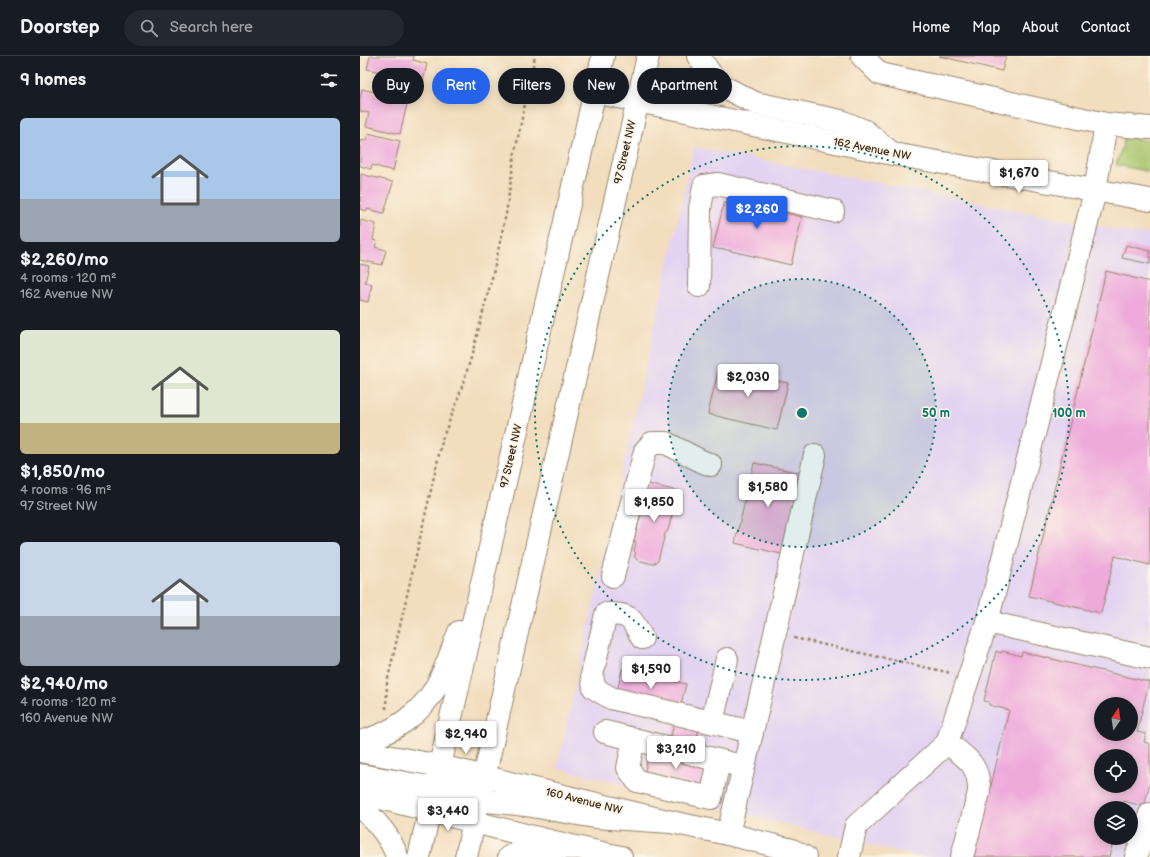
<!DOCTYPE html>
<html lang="en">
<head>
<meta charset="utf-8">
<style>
  body { margin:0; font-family:"Balsamiq Sans",sans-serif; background:#242831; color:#f1f3f6; height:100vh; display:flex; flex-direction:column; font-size:15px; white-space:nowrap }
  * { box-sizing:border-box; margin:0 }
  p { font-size:13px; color:#9ea1a6 }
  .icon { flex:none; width:22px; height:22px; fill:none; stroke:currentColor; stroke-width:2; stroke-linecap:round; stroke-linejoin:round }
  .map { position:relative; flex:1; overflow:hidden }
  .side { display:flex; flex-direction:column; background:#171b24; width:360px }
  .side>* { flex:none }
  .banner { position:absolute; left:12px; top:12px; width:380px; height:36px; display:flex; gap:8px }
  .needle { width:26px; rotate:13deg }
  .tools { position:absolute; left:734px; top:641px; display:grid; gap:8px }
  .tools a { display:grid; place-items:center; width:44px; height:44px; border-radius:50%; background:#171b24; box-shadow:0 2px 10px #0003; font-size:20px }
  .price { position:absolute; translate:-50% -34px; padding:0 9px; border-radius:4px; background:#fff; color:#222; font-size:13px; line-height:26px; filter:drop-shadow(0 1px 2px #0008) }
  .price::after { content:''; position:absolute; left:50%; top:24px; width:12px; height:9px; margin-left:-6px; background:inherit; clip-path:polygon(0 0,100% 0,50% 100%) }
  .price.selected { background:#2563eb; color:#fff }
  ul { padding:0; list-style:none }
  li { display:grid; align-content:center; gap:8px; height:212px; padding:0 20px }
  li span { display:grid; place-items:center; height:124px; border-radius:6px; color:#555 }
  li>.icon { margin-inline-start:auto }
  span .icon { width:72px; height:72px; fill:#fffc; stroke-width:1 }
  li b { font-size:17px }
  h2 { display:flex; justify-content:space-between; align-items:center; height:48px; padding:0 20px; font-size:17px }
  .pill { padding:0 14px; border-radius:18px; background:#171b24; box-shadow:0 2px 10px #0003; font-size:14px; line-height:36px }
  .pill.selected { background:#2563eb; color:#fff }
  header { display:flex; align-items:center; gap:24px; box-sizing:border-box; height:56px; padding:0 20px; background:#171b24; border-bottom:1px solid #363941 }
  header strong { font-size:19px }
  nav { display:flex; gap:22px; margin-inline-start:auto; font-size:14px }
  .search { width:280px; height:36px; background:#242831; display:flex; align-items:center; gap:10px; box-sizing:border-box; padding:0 14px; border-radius:22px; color:#9ea1a6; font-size:15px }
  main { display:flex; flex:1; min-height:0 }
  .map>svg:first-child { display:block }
</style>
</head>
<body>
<header>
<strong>Doorstep</strong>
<div class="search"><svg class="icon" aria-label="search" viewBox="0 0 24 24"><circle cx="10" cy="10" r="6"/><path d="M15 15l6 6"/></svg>Search here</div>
<nav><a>Home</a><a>Map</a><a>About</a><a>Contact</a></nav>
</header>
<main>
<section class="side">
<h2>9 homes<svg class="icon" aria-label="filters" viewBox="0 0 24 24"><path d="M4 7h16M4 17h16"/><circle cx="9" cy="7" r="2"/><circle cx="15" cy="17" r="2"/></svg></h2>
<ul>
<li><span style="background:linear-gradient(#a9c7e8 65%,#9aa5b1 0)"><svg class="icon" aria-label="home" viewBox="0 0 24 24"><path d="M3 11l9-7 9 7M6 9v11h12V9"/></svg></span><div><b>$2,260/mo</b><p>4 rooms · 120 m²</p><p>162 Avenue NW</p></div></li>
<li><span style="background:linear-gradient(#dfe7d0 75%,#c2b280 0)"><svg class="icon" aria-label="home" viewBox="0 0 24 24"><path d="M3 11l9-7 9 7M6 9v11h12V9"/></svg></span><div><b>$1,850/mo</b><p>4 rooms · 96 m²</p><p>97 Street NW</p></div></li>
<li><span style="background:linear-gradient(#c9d6e8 60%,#9aa5b1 0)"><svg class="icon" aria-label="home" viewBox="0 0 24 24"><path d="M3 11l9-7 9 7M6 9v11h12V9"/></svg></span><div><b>$2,940/mo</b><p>4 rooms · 120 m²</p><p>160 Avenue NW</p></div></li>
</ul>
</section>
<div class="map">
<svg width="790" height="801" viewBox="0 0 790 801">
  <rect width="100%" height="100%" fill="#fcf5e5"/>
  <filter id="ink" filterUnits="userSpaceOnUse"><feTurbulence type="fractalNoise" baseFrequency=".025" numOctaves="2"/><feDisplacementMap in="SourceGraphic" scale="8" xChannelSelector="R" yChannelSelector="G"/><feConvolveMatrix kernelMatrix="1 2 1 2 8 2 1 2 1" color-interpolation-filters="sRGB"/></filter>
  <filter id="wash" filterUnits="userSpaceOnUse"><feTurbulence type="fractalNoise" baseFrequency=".012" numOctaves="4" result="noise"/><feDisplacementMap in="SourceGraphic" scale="16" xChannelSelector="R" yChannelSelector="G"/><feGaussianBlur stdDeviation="0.9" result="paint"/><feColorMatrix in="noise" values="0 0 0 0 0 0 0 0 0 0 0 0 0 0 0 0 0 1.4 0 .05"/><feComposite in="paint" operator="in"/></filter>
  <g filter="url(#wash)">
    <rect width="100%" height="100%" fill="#f2ddbd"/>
    <path fill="#e3d3f2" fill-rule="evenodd" d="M 334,91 L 778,178 L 790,177 L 790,801 L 559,801 L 197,712 ZM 741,648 L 771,648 L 771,678 L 741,678 ZM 741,700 L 771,700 L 771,730 L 741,730 ZM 741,752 L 771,752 L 771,782 L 741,782 Z"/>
    <path fill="#a7c46b" stroke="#717744" d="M 765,81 L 790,85 L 790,116 L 756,109 Z"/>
    <g id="blocks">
      <g fill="#eeaadb" fill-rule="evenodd">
        <path d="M 10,0 L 54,0 L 53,4 L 67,8 L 60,39 L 54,37 L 54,40 L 28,34 L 31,22 L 23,20 L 24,17 L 7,13 Z"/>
        <path d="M 579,0 L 646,0 L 642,15 Z"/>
        <path d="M 2,33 L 48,44 L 40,78 L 6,70 L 9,57 L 0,55 L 0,43 Z"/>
        <path d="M 8,77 L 40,85 L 33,115 L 12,109 L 11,113 L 0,110 L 0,84 L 6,85 Z"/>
        <path d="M 1,118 L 33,126 L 24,157 L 7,153 L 6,155 L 0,153 Z"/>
        <path d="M 379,132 L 397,136 L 394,150 L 442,161 L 431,209 L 363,193 L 362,194 L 353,192 L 364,147 L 372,149 L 373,145 L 376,146 Z"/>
        <path d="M 0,164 L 16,168 L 13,184 L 17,185 L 15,191 L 26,194 L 22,209 L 0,204 Z"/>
        <path d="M 766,189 L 790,195 L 790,208 L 762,202 Z"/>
        <path d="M 0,208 L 9,210 L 5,226 L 12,228 L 8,246 L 0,244 Z"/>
        <path d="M 746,215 L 790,226 L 790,509 L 755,500 L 741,557 L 669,540 Z"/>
        <path d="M 359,311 L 428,327 L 417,374 L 348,358 Z"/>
        <path d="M 394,407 L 440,417 L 421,498 L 375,487 Z"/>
        <path d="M 288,428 L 318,435 L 308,474 L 305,478 L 298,505 L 293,508 L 277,504 L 274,500 L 276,497 L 274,495 L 276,486 L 274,485 Z"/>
        <path d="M 636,595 L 641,597 L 642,595 L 661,600 L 662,596 L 789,626 L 777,676 L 786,678 L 784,686 L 790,688 L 790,727 L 784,750 L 763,745 L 761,752 L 741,752 L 741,782 L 754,782 L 749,801 L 614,801 L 649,654 L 629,649 L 629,646 L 624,645 ZM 741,648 L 771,648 L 771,678 L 741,678 ZM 741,700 L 771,700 L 771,730 L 741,730 Z"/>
        <path d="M 262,613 L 326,628 L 319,656 L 256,641 Z"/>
        <path d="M 314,667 L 339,673 L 335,690 L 310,684 Z"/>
        <path d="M 289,698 L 348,710 L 343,730 L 284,719 Z"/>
      </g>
    </g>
  </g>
  <g filter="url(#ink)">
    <use href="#blocks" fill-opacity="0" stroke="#96846e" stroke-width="1"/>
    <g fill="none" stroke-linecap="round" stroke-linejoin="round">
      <g stroke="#96846e" stroke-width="24">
        <g id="minor">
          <path d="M 502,0 L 520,18 L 746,68 L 790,72"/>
          <path d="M 234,36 L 533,98 L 790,144"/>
          <path d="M 339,230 L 340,153 L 344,130 L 358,128 L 473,155"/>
          <path d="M 253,520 L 285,395 L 292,387 L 306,387 L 341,405 L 351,409"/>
          <path d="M 627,566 L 790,602"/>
          <path d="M 282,582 C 271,561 270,558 246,558 L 232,619 L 234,632 L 251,642 L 392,676"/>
          <path d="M 352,666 L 367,603"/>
          <path d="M 245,676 L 373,708"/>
          <path d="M 274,683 L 268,712 L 277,725 L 351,742 L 359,705"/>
          <path d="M 587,687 C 606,701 620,709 619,736 L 602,801"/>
          <path d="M 0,695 L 80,710 L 311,766 L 368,778 L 432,794 L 445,801"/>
          <path d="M 0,737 C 87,758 173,783 261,801"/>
          <path d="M 368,778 L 407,613 L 455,399"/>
          <path d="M 489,801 L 496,770 L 587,687 L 627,566 L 735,135 L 746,68"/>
          <path d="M 776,801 L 790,758"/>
        </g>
      </g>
      <g stroke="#96846e" stroke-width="24">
        <g id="major">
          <path d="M 338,0 L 358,28 L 395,47 L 481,65 L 505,75 L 533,98"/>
          <path d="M 0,686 C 31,678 62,658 77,629 C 86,613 92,593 99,576"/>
          <path d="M 0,719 L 75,732 L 115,729 L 124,721"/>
          <path d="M 0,749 C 14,764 31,780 37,801"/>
          <path d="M 70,754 L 88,749 L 108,748 L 118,744 L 166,749 L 235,761 L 311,766"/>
          <path d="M 59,801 L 243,0"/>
          <path d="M 106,801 L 288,0"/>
          <path d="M 149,801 C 169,789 192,792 214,792"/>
        </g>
      </g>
      <g stroke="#96846e" stroke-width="2.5" stroke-dasharray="3 3" stroke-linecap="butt">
        <path d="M 434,582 L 591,617"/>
        <path d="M 26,653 L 27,627 L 83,381 L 98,343 L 111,302 L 134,214 L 146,158 L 155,96 L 175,0"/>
      </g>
      <use href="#minor" stroke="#fff" stroke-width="22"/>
      <use href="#major" stroke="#fff" stroke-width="22"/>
    </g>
  </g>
  <circle cx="442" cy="357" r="134" fill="#0f766e" fill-opacity=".12"/>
  <g fill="none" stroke="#0f766e" stroke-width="2" stroke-dasharray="2 4">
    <circle cx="442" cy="357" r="134"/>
    <circle cx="442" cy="357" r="267"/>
  </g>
  <g text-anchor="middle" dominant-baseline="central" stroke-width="3" stroke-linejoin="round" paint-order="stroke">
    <g font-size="11" fill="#3b2a1e" stroke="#fcf5e5">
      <text transform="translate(512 93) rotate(11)">162 Avenue NW</text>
      <text transform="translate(265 96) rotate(-77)">97 Street NW</text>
      <text transform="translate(151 400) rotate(-77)">97 Street NW</text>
      <text transform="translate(224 745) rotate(14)">160 Avenue NW</text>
    </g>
  </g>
  <circle cx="442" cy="357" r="6" fill="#0f766e" stroke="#fcf5e5" stroke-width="2"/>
  <g font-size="12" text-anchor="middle" font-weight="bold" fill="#0f766e" stroke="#fcf5e5" stroke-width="3" stroke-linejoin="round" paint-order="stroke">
    <text x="576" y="361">50 m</text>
    <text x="709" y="361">100 m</text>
  </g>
</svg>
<div class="tools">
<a><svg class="needle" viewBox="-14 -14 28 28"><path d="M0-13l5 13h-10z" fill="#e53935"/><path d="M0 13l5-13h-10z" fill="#9ea1a6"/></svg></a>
<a><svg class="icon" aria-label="locate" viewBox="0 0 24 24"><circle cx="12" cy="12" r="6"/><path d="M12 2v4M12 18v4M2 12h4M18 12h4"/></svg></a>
<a><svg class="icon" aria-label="layers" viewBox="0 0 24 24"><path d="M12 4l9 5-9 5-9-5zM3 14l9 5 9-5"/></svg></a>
</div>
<b class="price" style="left:659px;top:138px">$1,670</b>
<b class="price selected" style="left:397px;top:174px">$2,260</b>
<b class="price" style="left:388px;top:342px">$2,030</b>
<b class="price" style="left:408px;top:452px">$1,580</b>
<b class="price" style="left:294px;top:467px">$1,850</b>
<b class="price" style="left:291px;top:634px">$1,590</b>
<b class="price" style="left:106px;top:699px">$2,940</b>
<b class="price" style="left:316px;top:714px">$3,210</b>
<b class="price" style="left:88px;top:776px">$3,440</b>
<div class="banner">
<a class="pill">Buy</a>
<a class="pill selected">Rent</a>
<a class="pill">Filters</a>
<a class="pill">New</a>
<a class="pill">Apartment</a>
</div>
</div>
</main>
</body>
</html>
